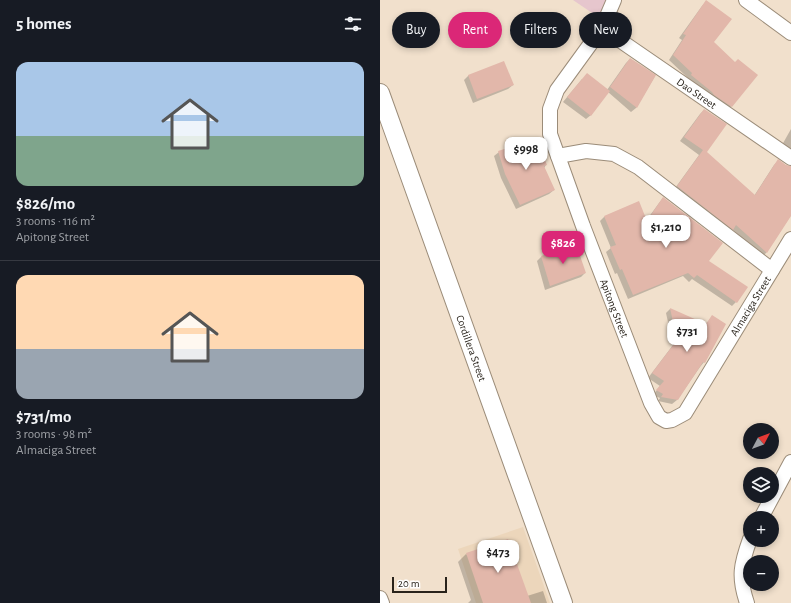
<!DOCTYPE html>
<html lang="en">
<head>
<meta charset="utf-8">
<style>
  body { margin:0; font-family:"Alegreya Sans",sans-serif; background:#20242c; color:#f1f3f6; height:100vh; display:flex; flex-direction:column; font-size:15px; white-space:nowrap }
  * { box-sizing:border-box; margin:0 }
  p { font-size:13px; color:#9ea1a6 }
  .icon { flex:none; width:22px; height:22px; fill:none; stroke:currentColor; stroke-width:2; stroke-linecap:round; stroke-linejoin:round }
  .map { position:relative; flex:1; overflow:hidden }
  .sheet { display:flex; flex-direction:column; background:#171b24; width:380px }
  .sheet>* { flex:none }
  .hud { position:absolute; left:12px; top:12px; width:339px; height:36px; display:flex; gap:8px }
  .needle { width:26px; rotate:49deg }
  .buttons { position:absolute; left:363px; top:423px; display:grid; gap:8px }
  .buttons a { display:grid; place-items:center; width:36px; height:36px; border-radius:50%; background:#171b24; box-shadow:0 2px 6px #0003; font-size:20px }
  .scale { position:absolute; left:12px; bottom:10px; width:55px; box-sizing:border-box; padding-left:4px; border:2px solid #29231b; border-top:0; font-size:11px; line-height:14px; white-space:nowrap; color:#29231b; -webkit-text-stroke:3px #fff; paint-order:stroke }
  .price { position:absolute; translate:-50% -34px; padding:0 9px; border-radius:8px; background:#fff; color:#222; font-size:13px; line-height:26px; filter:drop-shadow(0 1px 2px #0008) }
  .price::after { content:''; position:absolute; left:50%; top:24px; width:12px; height:9px; margin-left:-6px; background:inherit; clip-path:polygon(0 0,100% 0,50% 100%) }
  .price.selected { background:#db2777; color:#fff }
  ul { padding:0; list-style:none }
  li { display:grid; align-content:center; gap:8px; height:212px; padding:0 16px }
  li+li { border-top:1px solid #363941 }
  li span { display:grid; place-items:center; height:124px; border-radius:12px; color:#555 }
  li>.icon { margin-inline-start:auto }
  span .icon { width:72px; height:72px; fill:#fffc; stroke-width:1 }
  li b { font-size:17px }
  h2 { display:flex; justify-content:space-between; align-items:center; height:48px; padding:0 16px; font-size:17px }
  .tag { padding:0 14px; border-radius:18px; background:#171b24; box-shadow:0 2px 6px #0003; font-size:14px; line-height:36px }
  .tag.selected { background:#db2777; color:#fff }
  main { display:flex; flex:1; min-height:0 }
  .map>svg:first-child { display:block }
</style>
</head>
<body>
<main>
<section class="sheet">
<h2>5 homes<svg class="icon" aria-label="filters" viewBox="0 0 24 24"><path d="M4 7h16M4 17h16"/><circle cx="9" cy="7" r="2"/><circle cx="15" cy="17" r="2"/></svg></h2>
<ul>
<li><span style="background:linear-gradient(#a9c7e8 60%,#7fa58c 0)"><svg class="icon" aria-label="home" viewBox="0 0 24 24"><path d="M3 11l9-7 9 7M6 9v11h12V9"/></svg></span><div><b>$826/mo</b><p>3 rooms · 116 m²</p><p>Apitong Street</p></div></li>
<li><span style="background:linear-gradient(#ffd9b3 60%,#9aa5b1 0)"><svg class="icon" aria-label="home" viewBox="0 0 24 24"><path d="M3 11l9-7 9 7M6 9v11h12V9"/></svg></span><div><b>$731/mo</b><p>3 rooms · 98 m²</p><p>Almaciga Street</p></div></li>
</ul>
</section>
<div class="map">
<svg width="411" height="603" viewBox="0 0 411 603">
  <rect width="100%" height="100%" fill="#f1e0cc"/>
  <path fill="#ecd6bb" d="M 143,527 L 170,603 L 96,603 L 78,549 Z"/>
  <path fill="#e6c6cd" d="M 193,0 L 229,0 L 221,19 Z"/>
  <g fill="#0003">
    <path d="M 326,2 L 333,42 L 351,107 L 347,111 L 307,80 L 308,78 L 289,60 L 302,40 L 299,38 L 322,6 Z"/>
    <path d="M 250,59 L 275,76 L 256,108 L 251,112 L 228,92 L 211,115 L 206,119 L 183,102 L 202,79 L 227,90 L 246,63 Z"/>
    <path d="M 89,75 L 133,85 L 128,89 L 93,103 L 84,80 Z"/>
    <path d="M 324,110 L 325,152 L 374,196 L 394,165 L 398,161 L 406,166 L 411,167 L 411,215 L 386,253 L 382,257 L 352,229 L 348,233 L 293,191 L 319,155 L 300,141 L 320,114 Z"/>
    <path d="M 411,129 L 411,155 L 402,145 Z"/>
    <path d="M 119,152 L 166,165 L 164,168 L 174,190 L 169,194 L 136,209 L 121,178 L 114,156 Z"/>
    <path d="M 283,198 L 356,302 L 352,306 L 312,279 L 309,282 L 303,276 L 248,299 L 237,273 L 235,274 L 226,252 L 231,248 L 220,221 L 224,217 L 258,203 L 266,221 L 279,203 Z"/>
    <path d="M 161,257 L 205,273 L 201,277 L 165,290 L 157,261 Z"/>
    <path d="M 290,309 L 325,325 L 332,317 L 324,362 L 320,367 L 297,400 L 292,404 L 278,401 L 280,398 L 273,395 L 280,386 L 268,378 L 293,345 L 286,313 Z"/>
    <path d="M 86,554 L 147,596 L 163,591 L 167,603 L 88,603 L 91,600 L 78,562 Z"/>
  </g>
  <g fill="#e2b7aa">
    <path d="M 326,0 L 352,19 L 334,42 L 355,62 L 358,59 L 378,75 L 352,107 L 334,95 L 332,92 L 311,75 L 312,73 L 293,55 L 306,35 L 303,34 Z"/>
    <path d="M 250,58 L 276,75 L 257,108 L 230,87 Z"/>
    <path d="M 124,61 L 134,85 L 97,99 L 88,75 Z"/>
    <path d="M 207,73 L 230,91 L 211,116 L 187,97 Z"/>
    <path d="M 324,109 L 347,124 L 327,152 L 375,195 L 398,159 L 406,165 L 411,166 L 411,216 L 387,253 L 356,225 L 353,230 L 297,186 L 323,150 L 304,137 Z"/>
    <path d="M 156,139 L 167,165 L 164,166 L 175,190 L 140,205 L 125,174 L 118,151 Z"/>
    <path d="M 283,197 L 343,243 L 329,261 L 368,287 L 357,303 L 317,275 L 314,278 L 308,273 L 253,295 L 242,269 L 240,270 L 230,247 L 236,245 L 224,216 L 259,201 L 267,221 Z"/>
    <path d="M 196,244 L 206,273 L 170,286 L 161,256 Z"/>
    <path d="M 290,308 L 326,324 L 332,315 L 346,324 L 325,363 L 323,362 L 298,400 L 281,397 L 283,394 L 276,390 L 284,381 L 272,373 L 297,340 Z"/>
    <path d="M 128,539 L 151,603 L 103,603 L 86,553 Z"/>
  </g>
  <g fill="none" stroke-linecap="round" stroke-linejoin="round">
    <g stroke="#9b8c79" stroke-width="16">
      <g id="minor">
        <path id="s1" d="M 234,0 L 222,28 L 177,90 L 170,109 L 170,134 L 203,226 L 271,403 L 279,417 L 286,421 L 292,420 L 305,413 L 411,239"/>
        <path d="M 366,0 L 411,33"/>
        <path id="s2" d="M 222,28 L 411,158"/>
        <path d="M 178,156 L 206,151 L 234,154 L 258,167 L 392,270"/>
        <path d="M 381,518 L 411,462"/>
        <path d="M 0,598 L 2,603"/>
        <path d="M 367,603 C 358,577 361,564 370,539"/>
      </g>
    </g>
    <g stroke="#9b8c79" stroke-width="20">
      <g id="tertiary">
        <path id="s3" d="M 0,93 L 183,603"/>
      </g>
    </g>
    <use href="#minor" stroke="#fff" stroke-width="14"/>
    <use href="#tertiary" stroke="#fff" stroke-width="18"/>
  </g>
  <g text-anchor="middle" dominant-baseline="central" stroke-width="3" stroke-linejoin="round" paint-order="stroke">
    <g font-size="11" fill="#29231b" stroke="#fff">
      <text stroke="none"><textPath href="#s2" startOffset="115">Dao Street</textPath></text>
      <text stroke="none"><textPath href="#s1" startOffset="610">Almaciga Street</textPath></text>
      <text stroke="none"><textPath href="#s1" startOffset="338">Apitong Street</textPath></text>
      <text stroke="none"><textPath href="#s3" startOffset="271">Cordillera Street</textPath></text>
    </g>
  </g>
</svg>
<div class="buttons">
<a><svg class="needle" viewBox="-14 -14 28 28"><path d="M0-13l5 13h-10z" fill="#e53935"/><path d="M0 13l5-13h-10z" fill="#9ea1a6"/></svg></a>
<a><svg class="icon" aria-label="layers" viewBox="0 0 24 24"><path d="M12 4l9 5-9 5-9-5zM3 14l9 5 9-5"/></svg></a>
<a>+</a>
<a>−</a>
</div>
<div class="scale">20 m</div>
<b class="price" style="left:146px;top:171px">$998</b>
<b class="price" style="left:286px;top:249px">$1,210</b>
<b class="price selected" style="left:183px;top:265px">$826</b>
<b class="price" style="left:307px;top:353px">$731</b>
<b class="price" style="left:118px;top:574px">$473</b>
<div class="hud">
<a class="tag">Buy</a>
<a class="tag selected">Rent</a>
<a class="tag">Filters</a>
<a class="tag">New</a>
</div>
</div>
</main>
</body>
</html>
